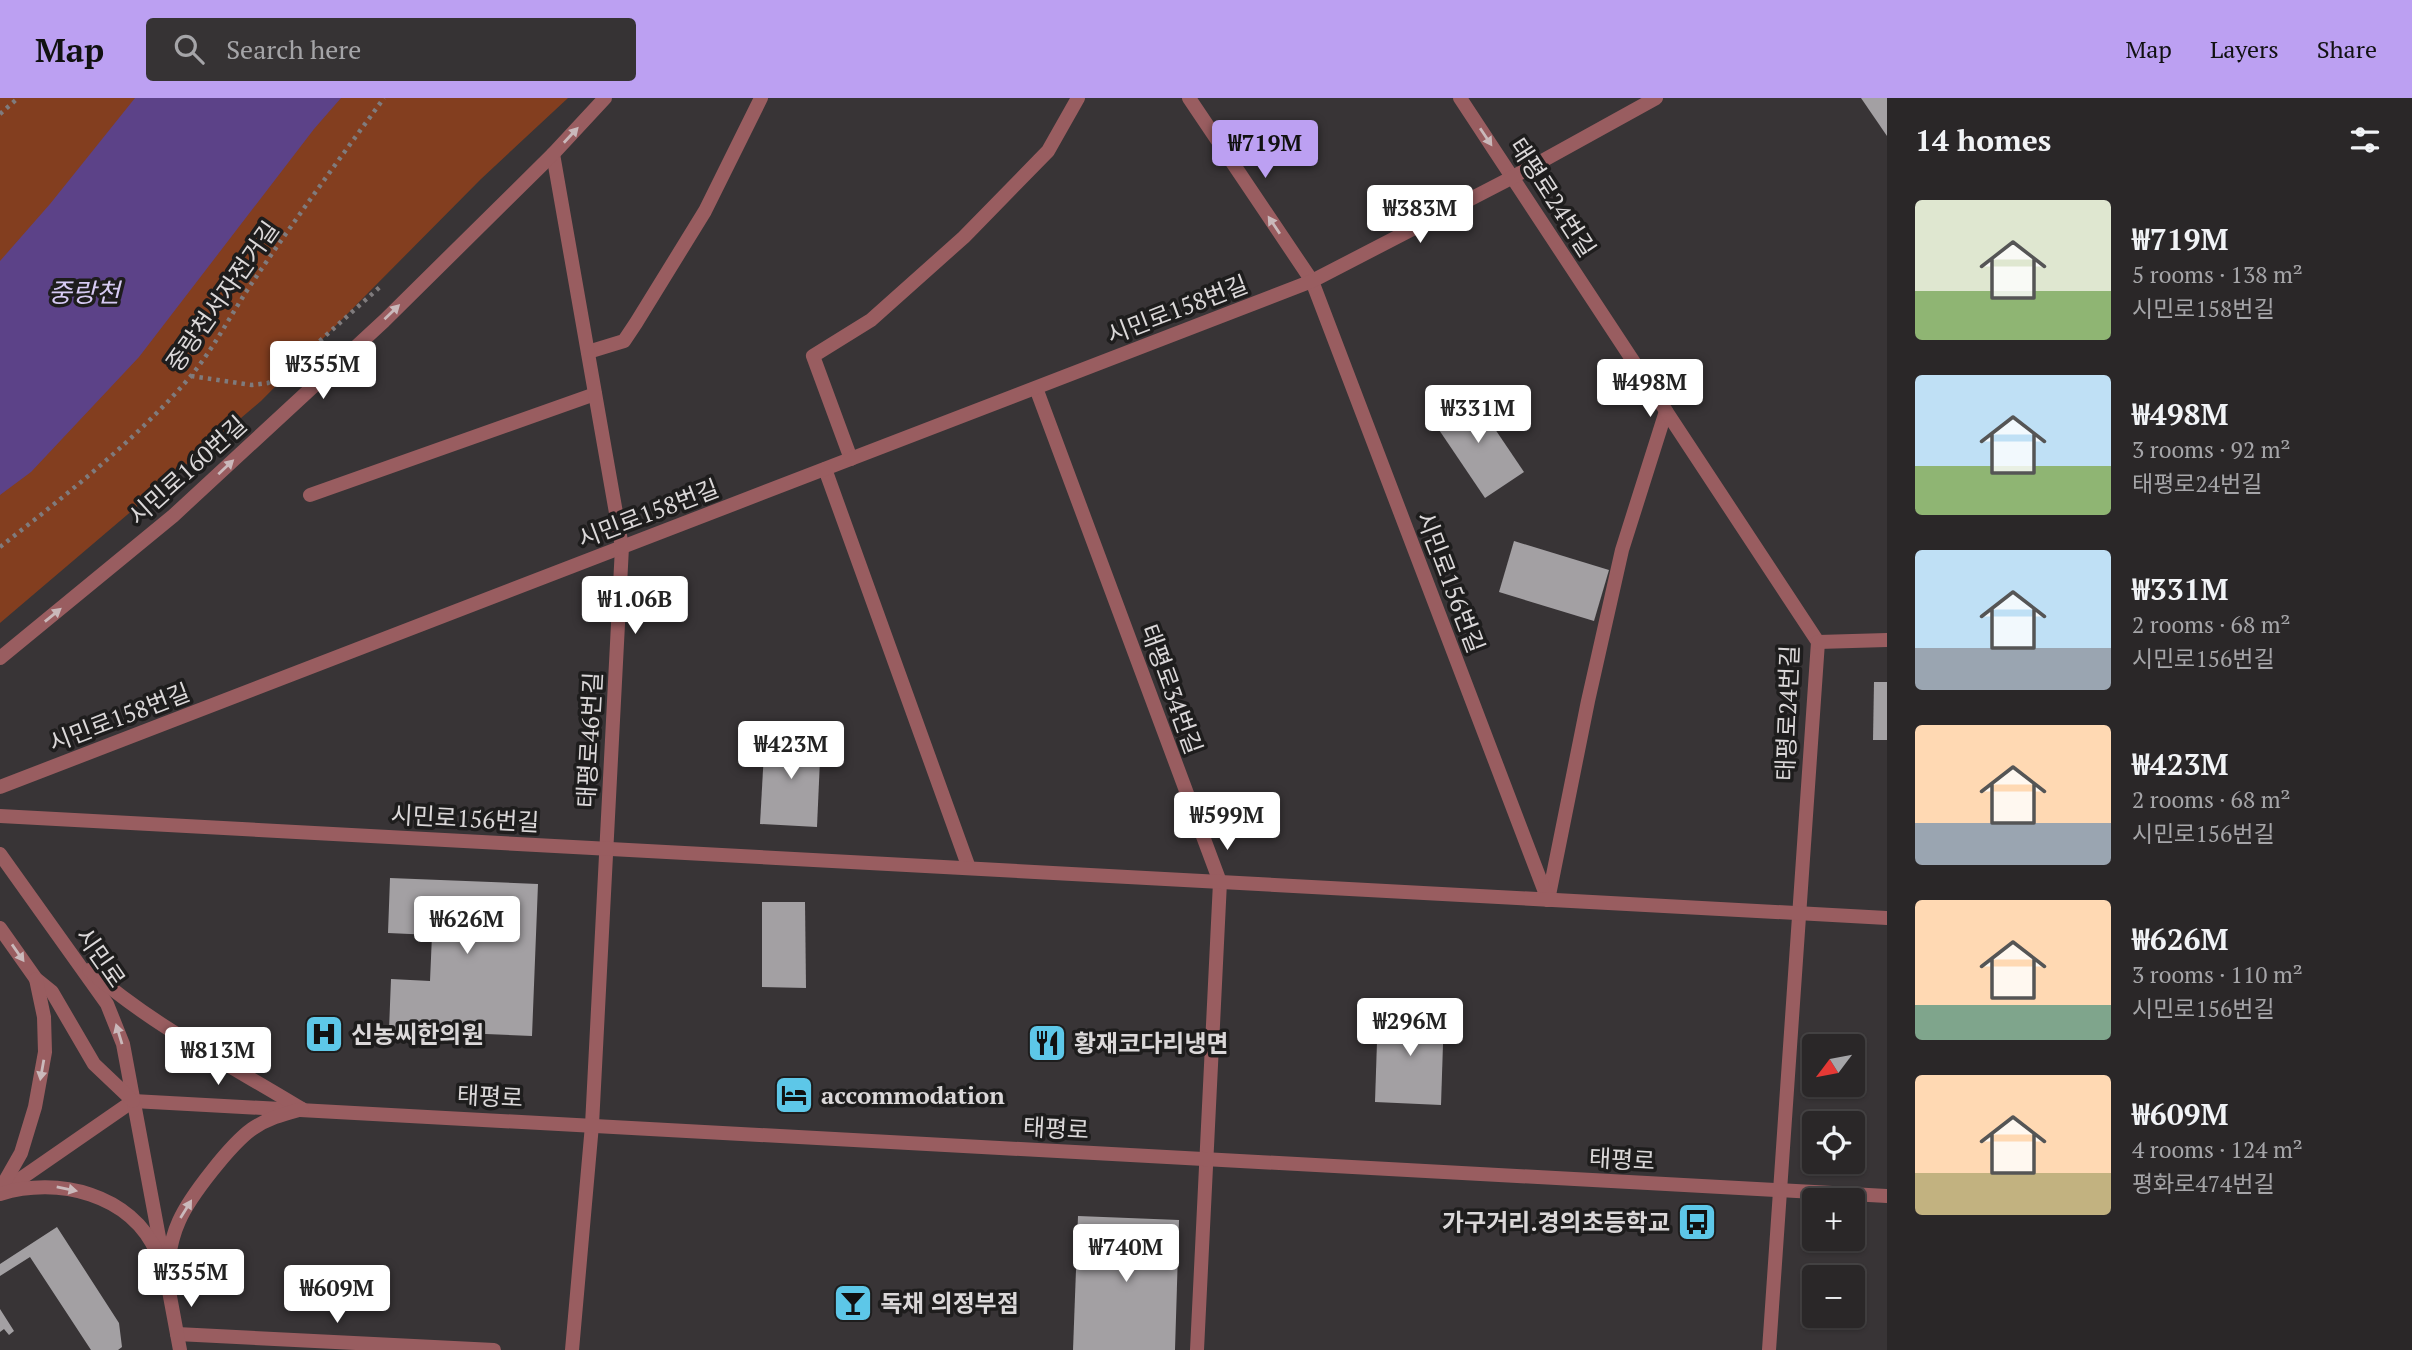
<!DOCTYPE html>
<html lang="en">
<head>
<meta charset="utf-8">
<style>
  body { margin:0; font-family:"PT Serif","Noto Sans KR",serif; background:#363334; color:#f1f3f6; height:100vh; display:flex; flex-direction:column; font-size:26px; white-space:nowrap }
  * { box-sizing:border-box; margin:0 }
  p { font-size:23px; color:#a5a5a8 }
  .icon { flex:none; width:38px; height:38px; fill:none; stroke:currentColor; stroke-width:2; stroke-linecap:round; stroke-linejoin:round }
  .map { position:relative; flex:1; overflow:hidden }
  .sheet { display:flex; flex-direction:column; background:#2a2728; width:525px }
  .sheet>* { flex:none }
  .needle { width:46px; rotate:238deg }
  .buttons { position:absolute; left:1802px; top:936px; display:grid; gap:14px }
  .buttons a { display:grid; place-items:center; width:63px; height:63px; border-radius:7px; background:#2a2728; box-shadow:0 2px 5px #0004,0 0 0 2px #464445; font-size:35px }
  .price { position:absolute; translate:-50% -60px; padding:0 16px; border-radius:7px; background:#fff; color:#222; font-size:23px; line-height:46px; filter:drop-shadow(0 2px 4px #0008) }
  .price::after { content:''; position:absolute; left:50%; top:42px; width:21px; height:16px; margin-left:-10px; background:inherit; clip-path:polygon(0 0,100% 0,50% 100%) }
  .price.on { background:#bca0f2; color:#111 }
  ul { padding:0; list-style:none }
  li { display:flex; align-items:center; gap:21px; height:175px; padding:0 28px }
  li span { display:grid; place-items:center; flex:none; width:196px; height:140px; border-radius:7px; color:#555 }
  li>.icon { margin-inline-start:auto }
  span .icon { width:84px; height:84px; fill:#fffc; stroke-width:1 }
  li b { font-size:30px }
  h2 { display:flex; justify-content:space-between; align-items:center; height:84px; padding:0 28px; font-size:30px }
  header { display:flex; align-items:center; gap:42px; box-sizing:border-box; height:98px; padding:0 35px; background:#bca0f2; color:#111 }
  header strong { font-size:33px }
  nav { display:flex; gap:38px; margin-inline-start:auto; font-size:24px }
  .search { width:490px; height:63px; background:#363334; display:flex; align-items:center; gap:18px; box-sizing:border-box; padding:0 24px; border-radius:7px; color:#a5a5a8; font-size:26px }
  main { display:flex; flex:1; min-height:0 }
  .map>svg:first-child { display:block }
</style>
</head>
<body>
<header>
<strong>Map</strong>
<div class="search"><svg class="icon" aria-label="search" viewBox="0 0 24 24"><circle cx="10" cy="10" r="6"/><path d="M15 15l6 6"/></svg>Search here</div>
<nav><a>Map</a><a>Layers</a><a>Share</a></nav>
</header>
<main>
<div class="map">
<svg width="1887" height="1252" viewBox="0 0 1887 1252">
  <rect width="100%" height="100%" fill="#383436"/>
  <path fill="#833e1f" d="M 0,0 L 568,0 L 481,81 L 261,303 L 0,525 Z"/>
  <path fill="#5c4288" d="M 135,0 L 341,0 L 314,31 L 139,259 L 31,374 L 0,397 L 0,163 L 50,106 Z"/>
  <g fill="#a3a0a3">
    <path d="M 1861,0 L 1887,0 L 1887,38 Z"/>
    <path d="M 1470,294 L 1524,374 L 1485,400 L 1431,320 Z"/>
    <path d="M 1514,443 L 1609,472 L 1594,523 L 1499,494 Z"/>
    <path d="M 1874,584 L 1887,584 L 1887,642 L 1873,642 Z"/>
    <path d="M 765,636 L 821,639 L 817,729 L 760,726 Z"/>
    <path d="M 390,780 L 538,786 L 532,938 L 389,932 L 391,881 L 430,883 L 432,837 L 388,835 Z"/>
    <path d="M 762,804 L 805,804 L 806,890 L 762,889 Z"/>
    <path d="M 1378,914 L 1444,916 L 1441,1007 L 1375,1004 Z"/>
    <path d="M 1078,1118 L 1179,1122 L 1175,1252 L 1073,1252 Z"/>
    <path d="M 57,1129 L 119,1225 L 122,1249 L 118,1252 L 91,1252 L 30,1159 L 0,1178 L 0,1166 Z"/>
    <path d="M 0,1211 L 14,1233 L 9,1237 L 4,1231 L 0,1234 Z"/>
  </g>
  <g fill="none" stroke-linecap="round" stroke-linejoin="round">
    <g stroke="#7f7b7d" stroke-width="4.5" stroke-dasharray="3.5 5" stroke-linecap="butt">
      <path d="M 0,16 L 18,0"/>
      <path d="M 191,278 L 252,287 L 268,285 L 284,275 L 381,188"/>
      <path d="M 0,449 C 66,397 135,343 190,279 C 215,249 232,214 254,182 C 296,120 340,60 384,0"/>
    </g>
    <g stroke="#995d60" stroke-width="14">
      <path d="M 588,254 L 624,243 L 636,225 L 705,113 L 761,0"/>
      <path d="M 851,361 L 813,258 L 871,222 L 964,139 L 1048,53 L 1078,0"/>
      <path d="M 310,397 L 595,296"/>
      <path d="M 1548,802 L 1588,603 L 1622,452 L 1666,313"/>
    </g>
    <g stroke="#995d60" stroke-width="14">
      <path d="M 1189,0 L 1312,183 L 1548,802"/>
      <path d="M 1460,0 L 1818,544 L 1769,1252"/>
      <path d="M 553,56 L 622,449 L 592,1027 L 572,1252"/>
      <path d="M 1036,290 L 1220,784 L 1197,1252"/>
      <path d="M 825,371 L 969,770"/>
      <path d="M 1818,544 L 1887,542"/>
      <path d="M 0,560 L 173,418 L 384,223 L 553,56 L 605,0"/>
      <path d="M 0,689 L 1312,183 L 1513,79 L 1656,0"/>
      <path d="M 0,718 L 1887,820"/>
      <path d="M 0,1095 L 133,1003 L 1887,1098"/>
      <path d="M 177,1236 L 494,1252"/>
    </g>
    <g stroke="#995d60" stroke-width="14">
      <path d="M 0,756 L 107,906 L 123,946 L 180,1252"/>
      <path d="M 0,830 L 36,881 L 52,894 L 94,966 L 133,1003"/>
      <path d="M 89,872 C 153,928 230,967 302,1011"/>
      <path d="M 0,1092 L 21,1055 L 35,1009 L 45,954 L 44,919 L 36,881"/>
      <path d="M 0,1096 C 58,1078 131,1096 157,1155"/>
      <path d="M 168,1164 C 170,1150 173,1136 179,1123 C 190,1098 231,1046 252,1031 C 268,1020 284,1016 302,1011"/>
    </g>
  </g>
  <defs><path id="oneway-solid" d="M-6-.8H1V-3.2L6.5 0L1 3.2V.8H-6Z" transform="scale(1.75)"/></defs>
  <g fill="#cab9bb">
    <use href="#oneway-solid" transform="translate(571 37) rotate(-47)"/>
    <use href="#oneway-solid" transform="translate(1486 39) rotate(56)"/>
    <use href="#oneway-solid" transform="translate(1274 127) rotate(-124)"/>
    <use href="#oneway-solid" transform="translate(392 214) rotate(-44)"/>
    <use href="#oneway-solid" transform="translate(226 369) rotate(-43)"/>
    <use href="#oneway-solid" transform="translate(53 517) rotate(-39)"/>
    <use href="#oneway-solid" transform="translate(18 855) rotate(55)"/>
    <use href="#oneway-solid" transform="translate(119 936) rotate(-107)"/>
    <use href="#oneway-solid" transform="translate(42 972) rotate(100)"/>
    <use href="#oneway-solid" transform="translate(67 1091) rotate(11)"/>
    <use href="#oneway-solid" transform="translate(186 1111) rotate(-58)"/>
  </g>
  <defs>
    <g id="hospital-square" transform="scale(2.0125)"><rect x="-9" y="-9" width="18" height="18" rx="4" fill="#5dc7e8" stroke="#1e1d1d"/><path d="M-5-5h3v3.5h4V-5h3V5h-3V1.5h-4V5h-3Z" fill="#111"/></g>
    <g id="restaurant-square" transform="scale(2.0125)"><rect x="-9" y="-9" width="18" height="18" rx="4" fill="#5dc7e8" stroke="#1e1d1d"/><path d="M-5-6h1v4h1v-4h1v4h1v-4h1v5L-1.5 .5V6h-2V.5L-5-1ZM5-6V6H3V1.5H1.5Q1.5-4 5-6Z" fill="#111"/></g>
    <g id="hotel-square" transform="scale(2.0125)"><rect x="-9" y="-9" width="18" height="18" rx="4" fill="#5dc7e8" stroke="#1e1d1d"/><path d="M-6-4.5h1.5V1H6V5H4.5V3h-9V5H-6ZM-4 0a1.8 1.8 0 1 1 3.6 0ZM.5 0V-2.5h3Q6-2.5 6 0Z" fill="#111"/></g>
    <g id="bus-square" transform="scale(2.0125)"><rect x="-9" y="-9" width="18" height="18" rx="4" fill="#5dc7e8" stroke="#1e1d1d"/><path d="M-5-6H5V4H4V6H2V4H-2V6H-4V4H-5ZM-3.5-4V0h7V-4ZM-3.5 1.2v1.5H-2V1.2ZM2 1.2v1.5H3.5V1.2Z" fill="#111"/></g>
    <g id="bar-square" transform="scale(2.0125)"><rect x="-9" y="-9" width="18" height="18" rx="4" fill="#5dc7e8" stroke="#1e1d1d"/><path d="M-6-5H6L.8 .8V4.5H3.5V6h-7V4.5H-.8V.8Z" fill="#111"/></g>
  </defs>
  <g fill-rule="evenodd">
    <use href="#hospital-square" x="324" y="936"/>
    <use href="#restaurant-square" x="1047" y="945"/>
    <use href="#hotel-square" x="794" y="997"/>
    <use href="#bus-square" x="1697" y="1124"/>
    <use href="#bar-square" x="853" y="1205"/>
  </g>
  <g text-anchor="middle" dominant-baseline="central" stroke-width="7" stroke-linejoin="round" paint-order="stroke">
    <g font-size="24" fill="#dbd8d9" stroke="#1e1d1d">
      <text transform="translate(1553 99) rotate(57)">태평로24번길</text>
      <text transform="translate(222 198) rotate(-55)">중랑천서자전거길</text>
      <text transform="translate(1177 211) rotate(-21)">시민로158번길</text>
      <text transform="translate(187 372) rotate(-42)">시민로160번길</text>
      <text transform="translate(648 415) rotate(-21)">시민로158번길</text>
      <text transform="translate(1451 484) rotate(69)">시민로156번길</text>
      <text transform="translate(1172 591) rotate(70)">태평로34번길</text>
      <text transform="translate(1787 615) rotate(-88)">태평로24번길</text>
      <text transform="translate(119 619) rotate(-21)">시민로158번길</text>
      <text transform="translate(589 642) rotate(-87)">태평로46번길</text>
      <text transform="translate(465 720) rotate(3)">시민로156번길</text>
      <text transform="translate(101 859) rotate(55)">시민로</text>
      <text transform="translate(490 998) rotate(3)">태평로</text>
      <text transform="translate(1056 1030) rotate(3)">태평로</text>
      <text transform="translate(1622 1061) rotate(3)">태평로</text>
    </g>
    <g font-size="24" font-weight="bold" fill="#dbd8d9" stroke="#1e1d1d" text-anchor="start">
      <text x="351" y="936">신농씨한의원</text>
      <text x="1074" y="945">황재코다리냉면</text>
      <text x="821" y="997">accommodation</text>
      <text x="1670" y="1124" text-anchor="end">가구거리.경의초등학교</text>
      <text x="880" y="1205">독채 의정부점</text>
    </g>
    <g font-size="26" font-style="italic" fill="#d7cbf4" stroke="#1e1d1d">
      <text x="84" y="194">중랑천</text>
    </g>
  </g>
</svg>
<div class="buttons">
<a><svg class="needle" viewBox="-14 -14 28 28"><path d="M0-13l5 13h-10z" fill="#e53935"/><path d="M0 13l5-13h-10z" fill="#a5a5a8"/></svg></a>
<a><svg class="icon" aria-label="locate" viewBox="0 0 24 24"><circle cx="12" cy="12" r="6"/><path d="M12 2v4M12 18v4M2 12h4M18 12h4"/></svg></a>
<a>+</a>
<a>−</a>
</div>
<b class="price on" style="left:1265px;top:82px">₩719M</b>
<b class="price" style="left:1420px;top:147px">₩383M</b>
<b class="price" style="left:323px;top:303px">₩355M</b>
<b class="price" style="left:1650px;top:321px">₩498M</b>
<b class="price" style="left:1478px;top:347px">₩331M</b>
<b class="price" style="left:635px;top:538px">₩1.06B</b>
<b class="price" style="left:791px;top:683px">₩423M</b>
<b class="price" style="left:1227px;top:754px">₩599M</b>
<b class="price" style="left:467px;top:858px">₩626M</b>
<b class="price" style="left:1410px;top:960px">₩296M</b>
<b class="price" style="left:218px;top:989px">₩813M</b>
<b class="price" style="left:1126px;top:1186px">₩740M</b>
<b class="price" style="left:191px;top:1211px">₩355M</b>
<b class="price" style="left:337px;top:1227px">₩609M</b>
</div>
<section class="sheet">
<h2>14 homes<svg class="icon" aria-label="filters" viewBox="0 0 24 24"><path d="M4 7h16M4 17h16"/><circle cx="9" cy="7" r="2"/><circle cx="15" cy="17" r="2"/></svg></h2>
<ul>
<li><span style="background:linear-gradient(#dfe7d0 65%,#8fb573 0)"><svg class="icon" aria-label="home" viewBox="0 0 24 24"><path d="M3 11l9-7 9 7M6 9v11h12V9"/></svg></span><div><b>₩719M</b><p>5 rooms · 138 m²</p><p>시민로158번길</p></div></li>
<li><span style="background:linear-gradient(#bfe0f5 65%,#8fb573 0)"><svg class="icon" aria-label="home" viewBox="0 0 24 24"><path d="M3 11l9-7 9 7M6 9v11h12V9"/></svg></span><div><b>₩498M</b><p>3 rooms · 92 m²</p><p>태평로24번길</p></div></li>
<li><span style="background:linear-gradient(#bfe0f5 70%,#9aa5b1 0)"><svg class="icon" aria-label="home" viewBox="0 0 24 24"><path d="M3 11l9-7 9 7M6 9v11h12V9"/></svg></span><div><b>₩331M</b><p>2 rooms · 68 m²</p><p>시민로156번길</p></div></li>
<li><span style="background:linear-gradient(#ffd9b3 70%,#9aa5b1 0)"><svg class="icon" aria-label="home" viewBox="0 0 24 24"><path d="M3 11l9-7 9 7M6 9v11h12V9"/></svg></span><div><b>₩423M</b><p>2 rooms · 68 m²</p><p>시민로156번길</p></div></li>
<li><span style="background:linear-gradient(#ffd9b3 75%,#7fa58c 0)"><svg class="icon" aria-label="home" viewBox="0 0 24 24"><path d="M3 11l9-7 9 7M6 9v11h12V9"/></svg></span><div><b>₩626M</b><p>3 rooms · 110 m²</p><p>시민로156번길</p></div></li>
<li><span style="background:linear-gradient(#ffd9b3 70%,#c2b280 0)"><svg class="icon" aria-label="home" viewBox="0 0 24 24"><path d="M3 11l9-7 9 7M6 9v11h12V9"/></svg></span><div><b>₩609M</b><p>4 rooms · 124 m²</p><p>평화로474번길</p></div></li>
</ul>
</section>
</main>
</body>
</html>
